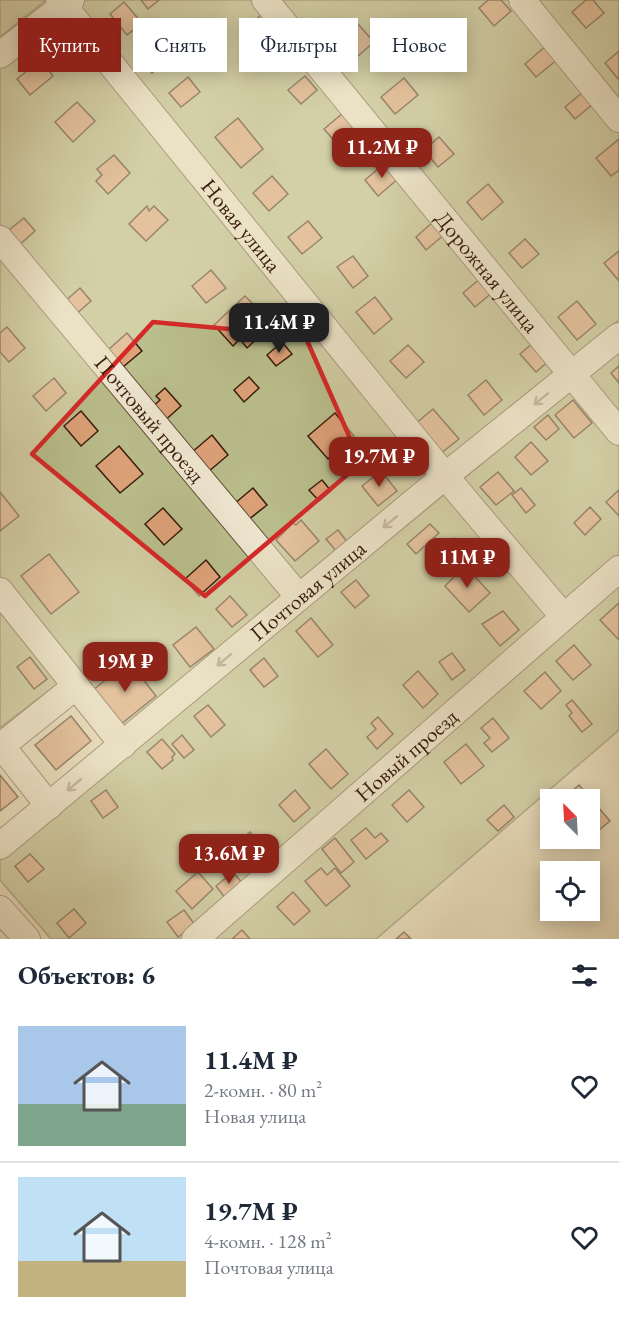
<!DOCTYPE html>
<html lang="ru">
<head>
<meta charset="utf-8">
<style>
  body { margin:0; font-family:"EB Garamond",serif; background:#f2f2f3; color:#1f2937; height:100vh; display:flex; flex-direction:column; font-size:22px; white-space:nowrap }
  * { box-sizing:border-box; margin:0 }
  p { font-size:20px; color:#747a83 }
  .icon { flex:none; width:33px; height:33px; fill:none; stroke:currentColor; stroke-width:2; stroke-linecap:round; stroke-linejoin:round }
  .map { position:relative; height:939px; overflow:hidden }
  .details { display:flex; flex-direction:column; background:#fff; flex:1 }
  .details>* { flex:none }
  .guide { position:absolute; left:18px; top:18px; width:584px; height:54px; display:flex; gap:12px }
  .needle { width:39px; rotate:336deg }
  .controls { position:absolute; left:540px; top:789px; display:grid; gap:12px }
  .controls a { display:grid; place-items:center; width:60px; height:60px; border-radius:0px; background:#fff; box-shadow:0 3px 15px #0003; font-size:30px }
  .price { position:absolute; translate:-50% -51px; padding:0 14px; border-radius:12px; background:#8f2418; color:#fff; font-size:20px; line-height:39px; filter:drop-shadow(0 2px 3px #0008) }
  .price::after { content:''; position:absolute; left:50%; top:36px; width:18px; height:14px; margin-left:-9px; background:inherit; clip-path:polygon(0 0,100% 0,50% 100%) }
  .price.on { background:#222; color:#fff }
  ul { padding:0; list-style:none }
  li { display:flex; align-items:center; gap:18px; height:150px; padding:0 18px }
  li+li { border-top:2px solid #e0e1e3 }
  li span { display:grid; place-items:center; flex:none; width:168px; height:120px; border-radius:0px; color:#555 }
  li>.icon { margin-inline-start:auto }
  span .icon { width:72px; height:72px; fill:#fffc; stroke-width:1 }
  li b { font-size:26px }
  h2 { display:flex; justify-content:space-between; align-items:center; height:72px; padding:0 18px; font-size:26px }
  .pill { padding:0 21px; border-radius:0px; background:#fff; box-shadow:0 3px 15px #0003; font-size:21px; line-height:54px }
  .pill.on { background:#8f2418; color:#fff }
  .map>svg:first-child { display:block }
</style>
</head>
<body>
<div class="map">
<svg width="619" height="939" viewBox="0 0 619 939">
  <rect width="100%" height="100%" fill="#e8dcbb"/>
  <filter id="stains"><feTurbulence type="fractalNoise" baseFrequency=".00333" numOctaves="4"/><feColorMatrix values="0 0 0 0 .2 0 0 0 0 .09 0 0 0 0 .02 0 0 0 .5 -.17"/></filter>
  <radialGradient id="worn" r=".72"><stop offset=".6" stop-color="#630" stop-opacity="0"/><stop offset="1" stop-color="#630" stop-opacity=".3"/></radialGradient>
  <g fill="#babf8d" stroke="#796e4c" stroke-width="1.5">
    <path d="M 0,0 L 46,0 L 0,37 Z"/>
    <path d="M 84,0 L 619,0 L 619,320 L 119,732 L 0,579 L 0,68 Z"/>
    <path d="M 619,351 L 619,730 L 376,939 L 51,939 L 0,880 L 0,859 Z"/>
    <path d="M 0,602 L 61,681 L 0,728 Z"/>
  </g>
  <g fill="#dea279" stroke="#381c0c" stroke-width="1.5">
    <path d="M 141,0 L 159,0 L 148,9 Z"/>
    <path d="M 488,0 L 501,0 L 511,11 L 494,26 L 479,8 Z"/>
    <path d="M 586,0 L 593,0 L 604,13 L 586,28 L 572,12 Z"/>
    <path d="M 124,2 L 142,23 L 127,35 L 110,14 Z"/>
    <path d="M 261,15 L 275,32 L 256,47 L 243,31 Z"/>
    <path d="M 357,23 L 374,42 L 350,63 L 334,45 Z"/>
    <path d="M 153,41 L 168,59 L 152,73 L 136,56 Z"/>
    <path d="M 547,45 L 558,59 L 536,77 L 525,64 Z"/>
    <path d="M 619,51 L 619,80 L 605,63 Z"/>
    <path d="M 40,60 L 53,76 L 30,95 L 17,79 Z"/>
    <path d="M 305,76 L 317,90 L 301,104 L 288,90 Z"/>
    <path d="M 188,77 L 200,92 L 181,107 L 169,93 Z"/>
    <path d="M 404,78 L 418,95 L 395,114 L 381,97 Z"/>
    <path d="M 583,92 L 593,104 L 575,119 L 565,107 Z"/>
    <path d="M 77,102 L 95,121 L 73,142 L 55,122 Z"/>
    <path d="M 343,113 L 357,129 L 338,145 L 324,129 Z"/>
    <path d="M 238,118 L 263,149 L 241,168 L 215,137 Z"/>
    <path d="M 439,137 L 454,154 L 438,167 L 424,150 Z"/>
    <path d="M 619,139 L 619,170 L 611,176 L 596,158 Z"/>
    <path d="M 114,155 L 130,173 L 108,194 L 96,181 L 102,175 L 97,169 Z"/>
    <path d="M 386,162 L 399,178 L 378,196 L 365,180 Z"/>
    <path d="M 272,176 L 288,194 L 269,211 L 253,193 Z"/>
    <path d="M 488,184 L 503,202 L 482,220 L 467,202 Z"/>
    <path d="M 147,206 L 149,211 L 154,206 L 168,220 L 146,241 L 129,224 Z"/>
    <path d="M 24,218 L 35,231 L 17,247 L 5,233 Z"/>
    <path d="M 308,221 L 322,238 L 302,254 L 288,237 Z"/>
    <path d="M 434,221 L 445,234 L 426,250 L 416,237 Z"/>
    <path d="M 525,239 L 539,254 L 522,268 L 509,253 Z"/>
    <path d="M 619,251 L 619,281 L 604,263 Z"/>
    <path d="M 353,256 L 368,276 L 353,288 L 337,267 Z"/>
    <path d="M 211,270 L 226,288 L 206,303 L 192,286 Z"/>
    <path d="M 482,277 L 494,291 L 475,307 L 463,293 Z"/>
    <path d="M 80,288 L 91,301 L 74,316 L 63,303 Z"/>
    <path d="M 245,296 L 256,307 L 250,313 L 266,330 L 247,348 L 240,339 L 233,346 L 214,325 Z"/>
    <path d="M 375,297 L 392,319 L 374,334 L 356,312 Z"/>
    <path d="M 577,301 L 596,324 L 577,340 L 558,317 Z"/>
    <path d="M 7,327 L 25,348 L 9,362 L 0,352 L 0,333 Z"/>
    <path d="M 127,333 L 142,351 L 123,367 L 108,350 Z"/>
    <path d="M 282,342 L 292,354 L 276,366 L 267,355 Z"/>
    <path d="M 534,342 L 550,360 L 536,372 L 520,354 Z"/>
    <path d="M 408,345 L 424,362 L 406,378 L 390,361 Z"/>
    <path d="M 619,366 L 619,383 L 611,373 Z"/>
    <path d="M 249,377 L 259,388 L 244,402 L 234,390 Z"/>
    <path d="M 54,378 L 66,393 L 46,411 L 33,396 Z"/>
    <path d="M 486,380 L 502,400 L 484,415 L 468,395 Z"/>
    <path d="M 165,388 L 181,406 L 161,424 L 149,410 L 160,400 L 156,396 Z"/>
    <path d="M 573,400 L 592,423 L 574,438 L 555,415 Z"/>
    <path d="M 433,409 L 459,439 L 440,454 L 415,424 Z"/>
    <path d="M 81,411 L 98,431 L 81,446 L 64,426 Z"/>
    <path d="M 335,413 L 354,436 L 328,459 L 308,436 Z"/>
    <path d="M 548,415 L 559,429 L 546,440 L 534,427 Z"/>
    <path d="M 212,435 L 228,455 L 208,472 L 191,453 Z"/>
    <path d="M 531,442 L 548,461 L 531,475 L 515,457 Z"/>
    <path d="M 119,446 L 143,474 L 120,493 L 96,466 Z"/>
    <path d="M 381,471 L 397,491 L 378,506 L 362,486 Z"/>
    <path d="M 498,472 L 514,491 L 496,505 L 480,487 Z"/>
    <path d="M 322,480 L 331,491 L 319,501 L 309,490 Z"/>
    <path d="M 253,488 L 267,505 L 248,520 L 234,504 Z"/>
    <path d="M 521,488 L 535,505 L 526,513 L 512,495 Z"/>
    <path d="M 619,490 L 619,516 L 606,502 Z"/>
    <path d="M 0,492 L 19,516 L 0,531 Z"/>
    <path d="M 590,507 L 601,519 L 585,535 L 574,523 Z"/>
    <path d="M 163,508 L 182,529 L 164,545 L 145,524 Z"/>
    <path d="M 301,520 L 319,541 L 295,561 L 276,540 L 293,523 L 296,525 Z"/>
    <path d="M 430,524 L 439,533 L 416,554 L 407,544 Z"/>
    <path d="M 338,530 L 348,543 L 337,552 L 326,539 Z"/>
    <path d="M 454,538 L 463,548 L 436,572 L 428,563 Z"/>
    <path d="M 49,554 L 79,592 L 51,614 L 21,576 Z"/>
    <path d="M 206,560 L 220,577 L 199,596 L 185,579 Z"/>
    <path d="M 465,566 L 490,593 L 469,612 L 445,586 Z"/>
    <path d="M 356,580 L 369,596 L 355,608 L 341,592 Z"/>
    <path d="M 230,596 L 247,615 L 232,627 L 216,609 Z"/>
    <path d="M 619,603 L 619,640 L 600,620 Z"/>
    <path d="M 503,611 L 519,630 L 500,646 L 482,624 Z"/>
    <path d="M 311,618 L 333,645 L 318,657 L 296,631 Z"/>
    <path d="M 196,627 L 214,649 L 190,667 L 173,645 Z"/>
    <path d="M 574,645 L 591,665 L 573,680 L 556,661 Z"/>
    <path d="M 452,653 L 465,670 L 452,680 L 439,662 Z"/>
    <path d="M 30,657 L 47,679 L 34,689 L 17,667 Z"/>
    <path d="M 264,658 L 278,676 L 264,687 L 250,670 Z"/>
    <path d="M 129,661 L 156,696 L 120,725 L 93,690 Z"/>
    <path d="M 418,671 L 438,694 L 423,708 L 403,685 Z"/>
    <path d="M 545,672 L 561,691 L 541,709 L 524,691 Z"/>
    <path d="M 572,700 L 592,724 L 582,732 L 569,716 L 572,713 L 566,705 Z"/>
    <path d="M 208,705 L 225,725 L 211,737 L 194,716 Z"/>
    <path d="M 71,716 L 91,741 L 56,770 L 35,745 Z"/>
    <path d="M 378,717 L 393,734 L 377,749 L 367,737 L 376,729 L 371,723 Z"/>
    <path d="M 493,718 L 509,738 L 492,752 L 484,743 L 490,738 L 481,728 Z"/>
    <path d="M 182,735 L 194,750 L 184,758 L 172,744 Z"/>
    <path d="M 162,739 L 175,754 L 172,757 L 173,760 L 162,769 L 147,752 Z"/>
    <path d="M 466,744 L 484,766 L 461,784 L 444,762 Z"/>
    <path d="M 326,749 L 348,774 L 331,789 L 309,764 Z"/>
    <path d="M 0,775 L 18,797 L 0,811 Z"/>
    <path d="M 579,785 L 610,821 L 584,843 L 580,838 L 590,838 L 590,800 L 562,800 Z"/>
    <path d="M 106,790 L 118,807 L 103,818 L 91,801 Z"/>
    <path d="M 295,790 L 310,808 L 294,822 L 279,805 Z"/>
    <path d="M 409,790 L 424,807 L 407,822 L 392,805 Z"/>
    <path d="M 504,805 L 514,817 L 498,831 L 487,820 Z"/>
    <path d="M 366,828 L 375,838 L 381,833 L 388,841 L 366,859 L 351,840 Z"/>
    <path d="M 250,832 L 262,846 L 256,850 L 260,855 L 243,869 L 239,864 L 234,868 L 223,854 Z"/>
    <path d="M 335,838 L 354,862 L 341,873 L 322,849 Z"/>
    <path d="M 30,854 L 44,869 L 28,882 L 15,866 Z"/>
    <path d="M 321,868 L 327,875 L 335,868 L 350,886 L 326,906 L 305,881 Z"/>
    <path d="M 198,872 L 213,889 L 192,909 L 176,891 Z"/>
    <path d="M 233,872 L 242,883 L 225,898 L 216,886 Z"/>
    <path d="M 293,892 L 310,911 L 294,925 L 277,907 Z"/>
    <path d="M 74,909 L 86,923 L 69,938 L 57,923 Z"/>
    <path d="M 184,910 L 195,925 L 178,937 L 167,922 Z"/>
    <path d="M 242,930 L 250,939 L 232,939 Z"/>
    <path d="M 404,932 L 411,939 L 396,939 Z"/>
  </g>
  <g fill="none" stroke-linecap="round" stroke-linejoin="round">
    <g stroke="#644c38" stroke-width="28">
      <g id="minor">
        <path id="s1" d="M 59,0 L 445,476 L 563,616"/>
        <path id="s2" d="M 265,0 L 619,432"/>
        <path d="M 522,0 L 619,119"/>
        <path d="M 0,55 L 71,0"/>
        <path id="s3" d="M 0,239 L 299,597"/>
        <path d="M 0,591 L 123,745"/>
        <path d="M 0,744 L 49,806"/>
        <path d="M 0,747 L 76,686"/>
        <path id="s4" d="M 0,846 L 445,476 L 619,336"/>
        <path d="M 0,909 L 27,939"/>
        <path id="s5" d="M 195,939 L 619,569"/>
      </g>
    </g>
    <use href="#minor" stroke="#f0e8d3" stroke-width="26"/>
  </g>
  <defs><path id="oneway-shaft" d="M-6 0H5M1.5-3L5.5 0L1.5 3" fill="none" stroke-width="1.6" stroke-linecap="round" stroke-linejoin="round" transform="scale(1.5)"/></defs>
  <g stroke="#9d8c79">
    <use href="#oneway-shaft" transform="translate(541 399) rotate(141)"/>
    <use href="#oneway-shaft" transform="translate(390 522) rotate(140)"/>
    <use href="#oneway-shaft" transform="translate(224 660) rotate(140)"/>
    <use href="#oneway-shaft" transform="translate(74 785) rotate(140)"/>
  </g>
  <path d="M0 0H619V939H0ZM 153,322 L 305,336 L 361,463 L 205,596 L 32,454 Z" fill="#e8dcbb" fill-opacity=".55" fill-rule="evenodd"/>
  <path fill="none" stroke="#d62828" stroke-width="4.5" stroke-linejoin="round" d="M 153,322 L 305,336 L 361,463 L 205,596 L 32,454 Z"/>
  <g text-anchor="middle" dominant-baseline="central" stroke-width="6" stroke-linejoin="round" paint-order="stroke">
    <g font-size="22" fill="#381c0c" stroke="#f0e8d3">
      <text stroke="none"><textPath href="#s1" startOffset="290">Новая улица</textPath></text>
      <text stroke="none"><textPath href="#s2" startOffset="351">Дорожная улица</textPath></text>
      <text stroke="none"><textPath href="#s3" startOffset="234">Почтовый проезд</textPath></text>
      <text stroke="none"><textPath href="#s4" startOffset="400">Почтовая улица</textPath></text>
      <text stroke="none"><textPath href="#s5" startOffset="280">Новый проезд</textPath></text>
    </g>
  </g>
  <rect width="100%" height="100%" filter="url(#stains)"/>
  <rect width="100%" height="100%" fill="url(#worn)"/>
</svg>
<div class="controls">
<a><svg class="needle" viewBox="-14 -14 28 28"><path d="M0-13l5 13h-10z" fill="#e53935"/><path d="M0 13l5-13h-10z" fill="#747a83"/></svg></a>
<a><svg class="icon" aria-label="locate" viewBox="0 0 24 24"><circle cx="12" cy="12" r="6"/><path d="M12 2v4M12 18v4M2 12h4M18 12h4"/></svg></a>
</div>
<b class="price" style="left:382px;top:179px">11.2M ₽</b>
<b class="price on" style="left:279px;top:354px">11.4M ₽</b>
<b class="price" style="left:379px;top:488px">19.7M ₽</b>
<b class="price" style="left:467px;top:589px">11M ₽</b>
<b class="price" style="left:125px;top:693px">19M ₽</b>
<b class="price" style="left:229px;top:885px">13.6M ₽</b>
<div class="guide">
<a class="pill on">Купить</a>
<a class="pill">Снять</a>
<a class="pill">Фильтры</a>
<a class="pill">Новое</a>
</div>
</div>
<section class="details">
<h2>Объектов: 6<svg class="icon" aria-label="filters" viewBox="0 0 24 24"><path d="M4 7h16M4 17h16"/><circle cx="9" cy="7" r="2"/><circle cx="15" cy="17" r="2"/></svg></h2>
<ul>
<li><span style="background:linear-gradient(#a9c7e8 65%,#7fa58c 0)"><svg class="icon" aria-label="home" viewBox="0 0 24 24"><path d="M3 11l9-7 9 7M6 9v11h12V9"/></svg></span><div><b>11.4M ₽</b><p>2-комн. · 80 m²</p><p>Новая улица</p></div><svg class="icon" aria-label="heart" viewBox="0 0 24 24"><path d="M12 20l-8-8c-3-5 5-10 8-4 3-6 11-1 8 4z"/></svg></li>
<li><span style="background:linear-gradient(#bfe0f5 70%,#c2b280 0)"><svg class="icon" aria-label="home" viewBox="0 0 24 24"><path d="M3 11l9-7 9 7M6 9v11h12V9"/></svg></span><div><b>19.7M ₽</b><p>4-комн. · 128 m²</p><p>Почтовая улица</p></div><svg class="icon" aria-label="heart" viewBox="0 0 24 24"><path d="M12 20l-8-8c-3-5 5-10 8-4 3-6 11-1 8 4z"/></svg></li>
</ul>
</section>
</body>
</html>
